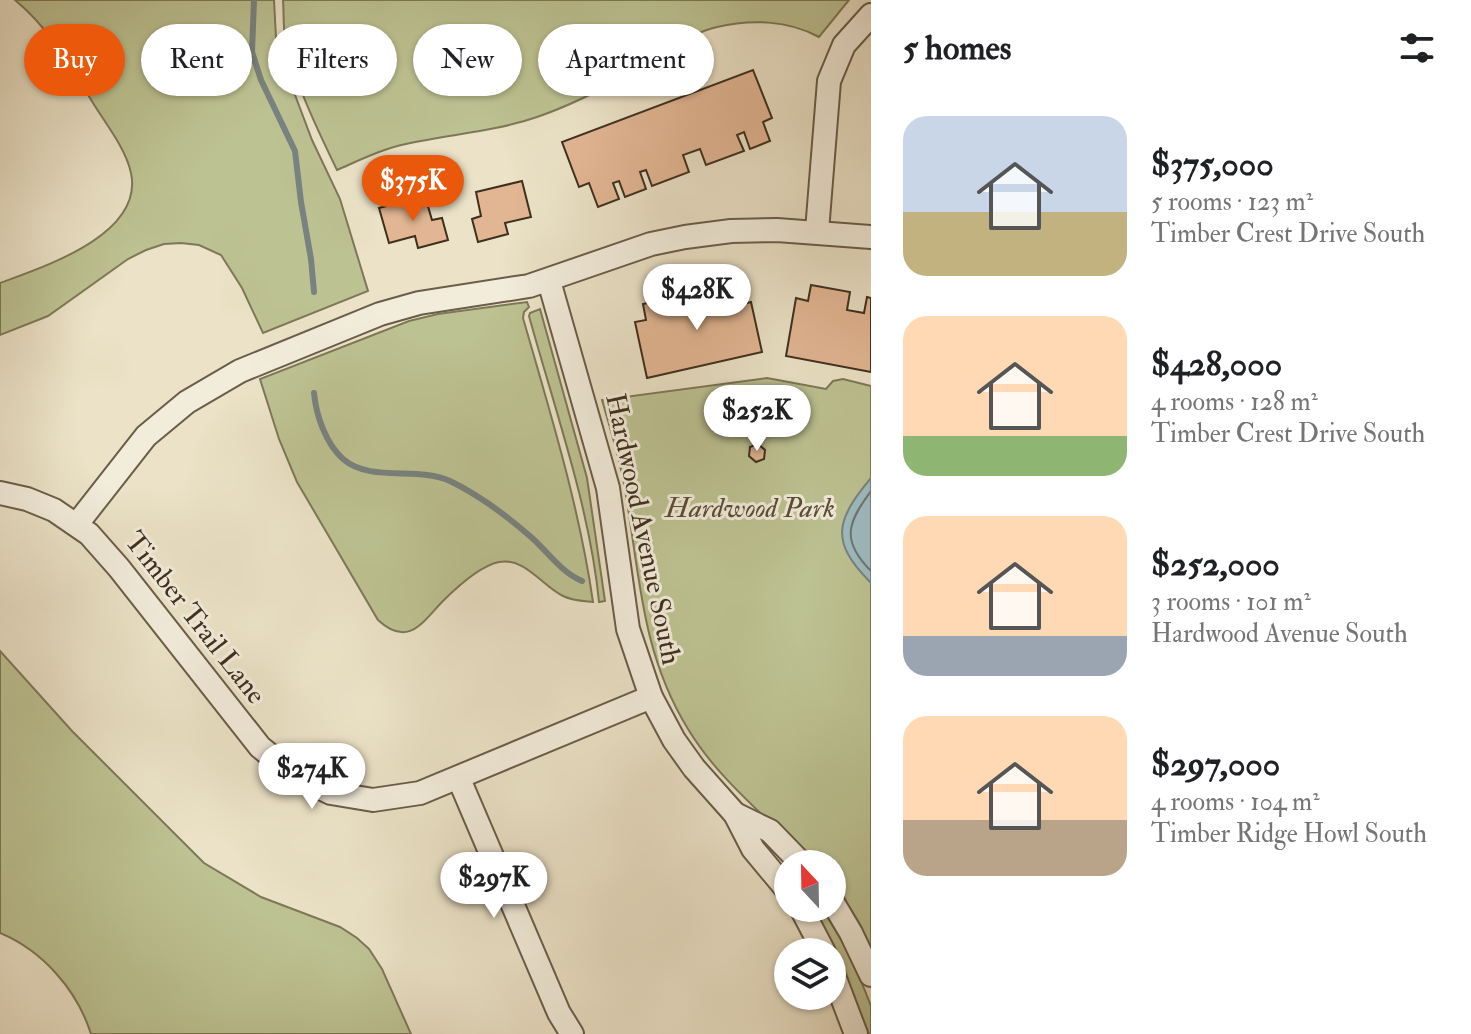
<!DOCTYPE html>
<html lang="en">
<head>
<meta charset="utf-8">
<style>
  body { margin:0; font-family:"IM FELL Double Pica",serif; background:#f6f6f6; color:#202124; height:100vh; display:flex; flex-direction:column; font-size:30px; white-space:nowrap }
  * { box-sizing:border-box; margin:0 }
  p { font-size:26px; color:#757577 }
  .icon { flex:none; width:44px; height:44px; fill:none; stroke:currentColor; stroke-width:2; stroke-linecap:round; stroke-linejoin:round }
  .map { position:relative; flex:1; overflow:hidden }
  .sheet { display:flex; flex-direction:column; background:#fff; width:600px }
  .sheet>* { flex:none }
  .hud { position:absolute; left:24px; top:24px; width:726px; height:72px; display:flex; gap:16px }
  .needle { width:52px; rotate:338deg }
  .buttons { position:absolute; left:774px; top:850px; display:grid; gap:16px }
  .buttons a { display:grid; place-items:center; width:72px; height:72px; border-radius:50%; background:#fff; box-shadow:0 2px 6px #0004; font-size:40px }
  .price { position:absolute; translate:-50% -68px; padding:0 18px; border-radius:28px; background:#fff; color:#222; font-size:26px; line-height:52px; filter:drop-shadow(0 2px 4px #0008) }
  .price::after { content:''; position:absolute; left:50%; top:48px; width:24px; height:18px; margin-left:-12px; background:inherit; clip-path:polygon(0 0,100% 0,50% 100%) }
  .price.on { background:#ea580c; color:#fff }
  ul { padding:0; list-style:none }
  li { display:flex; align-items:center; gap:24px; height:200px; padding:0 32px }
  li span { display:grid; place-items:center; flex:none; width:224px; height:160px; border-radius:24px; color:#555 }
  li>.icon { margin-inline-start:auto }
  span .icon { width:96px; height:96px; fill:#fffc; stroke-width:1 }
  li b { font-size:34px }
  h2 { display:flex; justify-content:space-between; align-items:center; height:96px; padding:0 32px; font-size:34px }
  .chip { padding:0 28px; border-radius:36px; background:#fff; box-shadow:0 2px 6px #0004; font-size:28px; line-height:72px }
  .chip.on { background:#ea580c; color:#fff }
  main { display:flex; flex:1; min-height:0 }
  .map>svg:first-child { display:block }
</style>
</head>
<body>
<main>
<div class="map">
<svg width="871" height="1034" viewBox="0 0 871 1034">
  <rect width="100%" height="100%" fill="#ebe2c7"/>
  <filter id="stains"><feTurbulence type="fractalNoise" baseFrequency=".0025" numOctaves="4"/><feColorMatrix values="0 0 0 0 .2 0 0 0 0 .09 0 0 0 0 .02 0 0 0 .5 -.17"/></filter>
  <radialGradient id="worn" r=".72"><stop offset=".6" stop-color="#630" stop-opacity="0"/><stop offset="1" stop-color="#630" stop-opacity=".3"/></radialGradient>
  <g fill="#bdc292" stroke="#7e7858" stroke-width="2">
    <path d="M 15,0 L 274,0 L 276,38 L 280,55 L 312,140 L 340,199 L 368,291 L 263,333 L 242,288 L 221,255 L 199,245 L 181,243 L 164,244 L 146,250 L 128,259 L 48,316 L 0,335 L 0,283 C 43,267 144,235 131,173 C 126,149 106,124 93,103 C 70,65 49,28 15,0 Z"/>
    <path d="M 283,0 L 849,0 L 819,37 C 788,20 750,19 717,27 C 689,33 663,56 637,70 C 605,88 572,105 537,117 C 494,132 450,134 406,144 C 382,149 360,160 337,170 C 320,135 291,75 285,37 C 283,25 284,12 283,0 Z"/>
    <path d="M 527,302 L 529,307 L 524,312 L 523,318 C 550,412 579,505 593,602 C 583,601 573,601 563,596 C 542,586 525,557 499,562 C 480,566 457,587 443,601 C 424,620 409,649 378,620 L 297,482 L 279,439 L 260,379 L 409,321 L 438,314 Z"/>
    <path d="M 540,309 L 587,478 L 605,601 L 599,602 C 590,508 554,407 529,316 L 530,313 Z"/>
    <path d="M 767,378 L 826,389 L 833,381 L 843,379 L 871,386 L 871,952 L 832,888 L 832,864 L 812,864 C 770,819 720,782 688,729 C 642,654 640,579 626,495 C 621,462 611,431 602,400 Z"/>
    <path d="M 0,651 L 72,731 L 204,863 L 261,897 L 340,927 L 357,938 L 369,949 L 382,969 L 411,1034 L 91,1034 C 77,990 43,951 0,933 Z"/>
    <path d="M 812,908 L 825,908 L 851,956 L 871,1006 L 871,1034 L 868,1034 L 840,960 Z"/>
  </g>
  <path fill="#9ebbc0" stroke="#788380" stroke-width="2" d="M 871,478 L 871,583 C 830,542 835,521 871,478 Z"/>
  <g fill="none" stroke-linecap="round" stroke-linejoin="round">
    <path stroke="#6e7570" stroke-width="2" d="M 871,491 C 847,523 841,541 871,571"/>
    <g stroke="#788380" stroke-width="6">
      <path d="M 254,0 L 252,52 L 261,80 L 295,151 L 301,202 L 311,259 L 314,292"/>
      <path d="M 314,393 C 316,415 326,444 343,459 C 371,483 418,466 450,481 C 479,495 507,516 531,537 C 548,552 561,572 582,581"/>
    </g>
  </g>
  <g fill="#e2b693" stroke="#3f2f1f" stroke-width="2">
    <path d="M 753,70 L 772,118 L 763,122 L 770,141 L 750,149 L 744,132 L 737,135 L 744,151 L 706,165 L 700,149 L 683,155 L 689,172 L 652,186 L 646,170 L 640,172 L 646,189 L 625,197 L 619,181 L 613,183 L 619,199 L 598,207 L 589,183 L 579,187 L 562,142 Z"/>
    <path d="M 522,181 L 531,217 L 505,223 L 508,234 L 478,242 L 472,219 L 481,216 L 476,192 Z"/>
    <path d="M 425,196 L 432,220 L 442,218 L 448,240 L 418,248 L 415,236 L 389,243 L 379,208 Z"/>
    <path d="M 811,285 L 850,292 L 847,310 L 864,313 L 867,297 L 871,298 L 871,372 L 786,356 L 796,298 L 808,301 Z"/>
    <path d="M 739,286 L 743,304 L 751,302 L 762,352 L 647,378 L 635,322 L 646,320 L 643,304 L 682,296 L 685,312 L 692,310 L 689,296 L 711,291 L 714,307 L 721,305 L 718,290 Z"/>
    <path d="M 758,444 L 765,450 L 764,459 L 756,462 L 749,456 L 750,447 Z"/>
  </g>
  <g fill="none" stroke-linecap="round" stroke-linejoin="round">
    <g stroke="#6a5c49" stroke-width="26">
      <g id="street">
        <path d="M 817,231 L 829,81 L 844,45 L 871,15"/>
        <path d="M 549,281 L 608,488 L 628,629 L 651,697 L 674,740 L 694,768 L 735,814 L 753,849 L 788,891"/>
        <path d="M 0,493 L 27,499 L 54,510 L 89,534 L 119,568 L 260,747 L 296,776 L 331,793 L 373,800 L 420,793 L 651,697"/>
        <path d="M 77,524 L 146,436 L 187,402 L 240,371 L 380,314 L 419,303 L 529,286 L 651,244 L 685,237 L 731,231 L 777,230 L 871,237"/>
        <path d="M 459,779 L 559,1013 L 572,1034"/>
        <path d="M 735,814 L 770,831 L 802,864"/>
        <path d="M 832,901 L 851,933 L 871,975"/>
        <path d="M 801,908 L 824,952"/>
        <path d="M 832,971 L 856,1034"/>
      </g>
    </g>
    <use href="#street" stroke="#f2ecdb" stroke-width="22"/>
  </g>
  <g text-anchor="middle" dominant-baseline="central" stroke-width="6" stroke-linejoin="round" paint-order="stroke">
    <g font-size="28" font-style="italic" fill="#584c36" stroke="#f2ecdb">
      <text x="750" y="508">Hardwood Park</text>
    </g>
    <g font-size="28" fill="#3f2f1f" stroke="#f2ecdb">
      <text transform="translate(643 529) rotate(78)">Hardwood Avenue South</text>
      <text transform="translate(195 618) rotate(52)">Timber Trail Lane</text>
    </g>
  </g>
  <rect width="100%" height="100%" filter="url(#stains)"/>
  <rect width="100%" height="100%" fill="url(#worn)"/>
</svg>
<div class="buttons">
<a><svg class="needle" viewBox="-14 -14 28 28"><path d="M0-13l5 13h-10z" fill="#e53935"/><path d="M0 13l5-13h-10z" fill="#757577"/></svg></a>
<a><svg class="icon" aria-label="layers" viewBox="0 0 24 24"><path d="M12 4l9 5-9 5-9-5zM3 14l9 5 9-5"/></svg></a>
</div>
<b class="price on" style="left:413px;top:223px">$375K</b>
<b class="price" style="left:697px;top:332px">$428K</b>
<b class="price" style="left:757px;top:453px">$252K</b>
<b class="price" style="left:312px;top:811px">$274K</b>
<b class="price" style="left:494px;top:920px">$297K</b>
<div class="hud">
<a class="chip on">Buy</a>
<a class="chip">Rent</a>
<a class="chip">Filters</a>
<a class="chip">New</a>
<a class="chip">Apartment</a>
</div>
</div>
<section class="sheet">
<h2>5 homes<svg class="icon" aria-label="filters" viewBox="0 0 24 24"><path d="M4 7h16M4 17h16"/><circle cx="9" cy="7" r="2"/><circle cx="15" cy="17" r="2"/></svg></h2>
<ul>
<li><span style="background:linear-gradient(#c9d6e8 60%,#c2b280 0)"><svg class="icon" aria-label="home" viewBox="0 0 24 24"><path d="M3 11l9-7 9 7M6 9v11h12V9"/></svg></span><div><b>$375,000</b><p>5 rooms · 123 m²</p><p>Timber Crest Drive South</p></div></li>
<li><span style="background:linear-gradient(#ffd9b3 75%,#8fb573 0)"><svg class="icon" aria-label="home" viewBox="0 0 24 24"><path d="M3 11l9-7 9 7M6 9v11h12V9"/></svg></span><div><b>$428,000</b><p>4 rooms · 128 m²</p><p>Timber Crest Drive South</p></div></li>
<li><span style="background:linear-gradient(#ffd9b3 75%,#9aa5b1 0)"><svg class="icon" aria-label="home" viewBox="0 0 24 24"><path d="M3 11l9-7 9 7M6 9v11h12V9"/></svg></span><div><b>$252,000</b><p>3 rooms · 101 m²</p><p>Hardwood Avenue South</p></div></li>
<li><span style="background:linear-gradient(#ffd9b3 65%,#b9a48a 0)"><svg class="icon" aria-label="home" viewBox="0 0 24 24"><path d="M3 11l9-7 9 7M6 9v11h12V9"/></svg></span><div><b>$297,000</b><p>4 rooms · 104 m²</p><p>Timber Ridge Howl South</p></div></li>
</ul>
</section>
</main>
</body>
</html>
